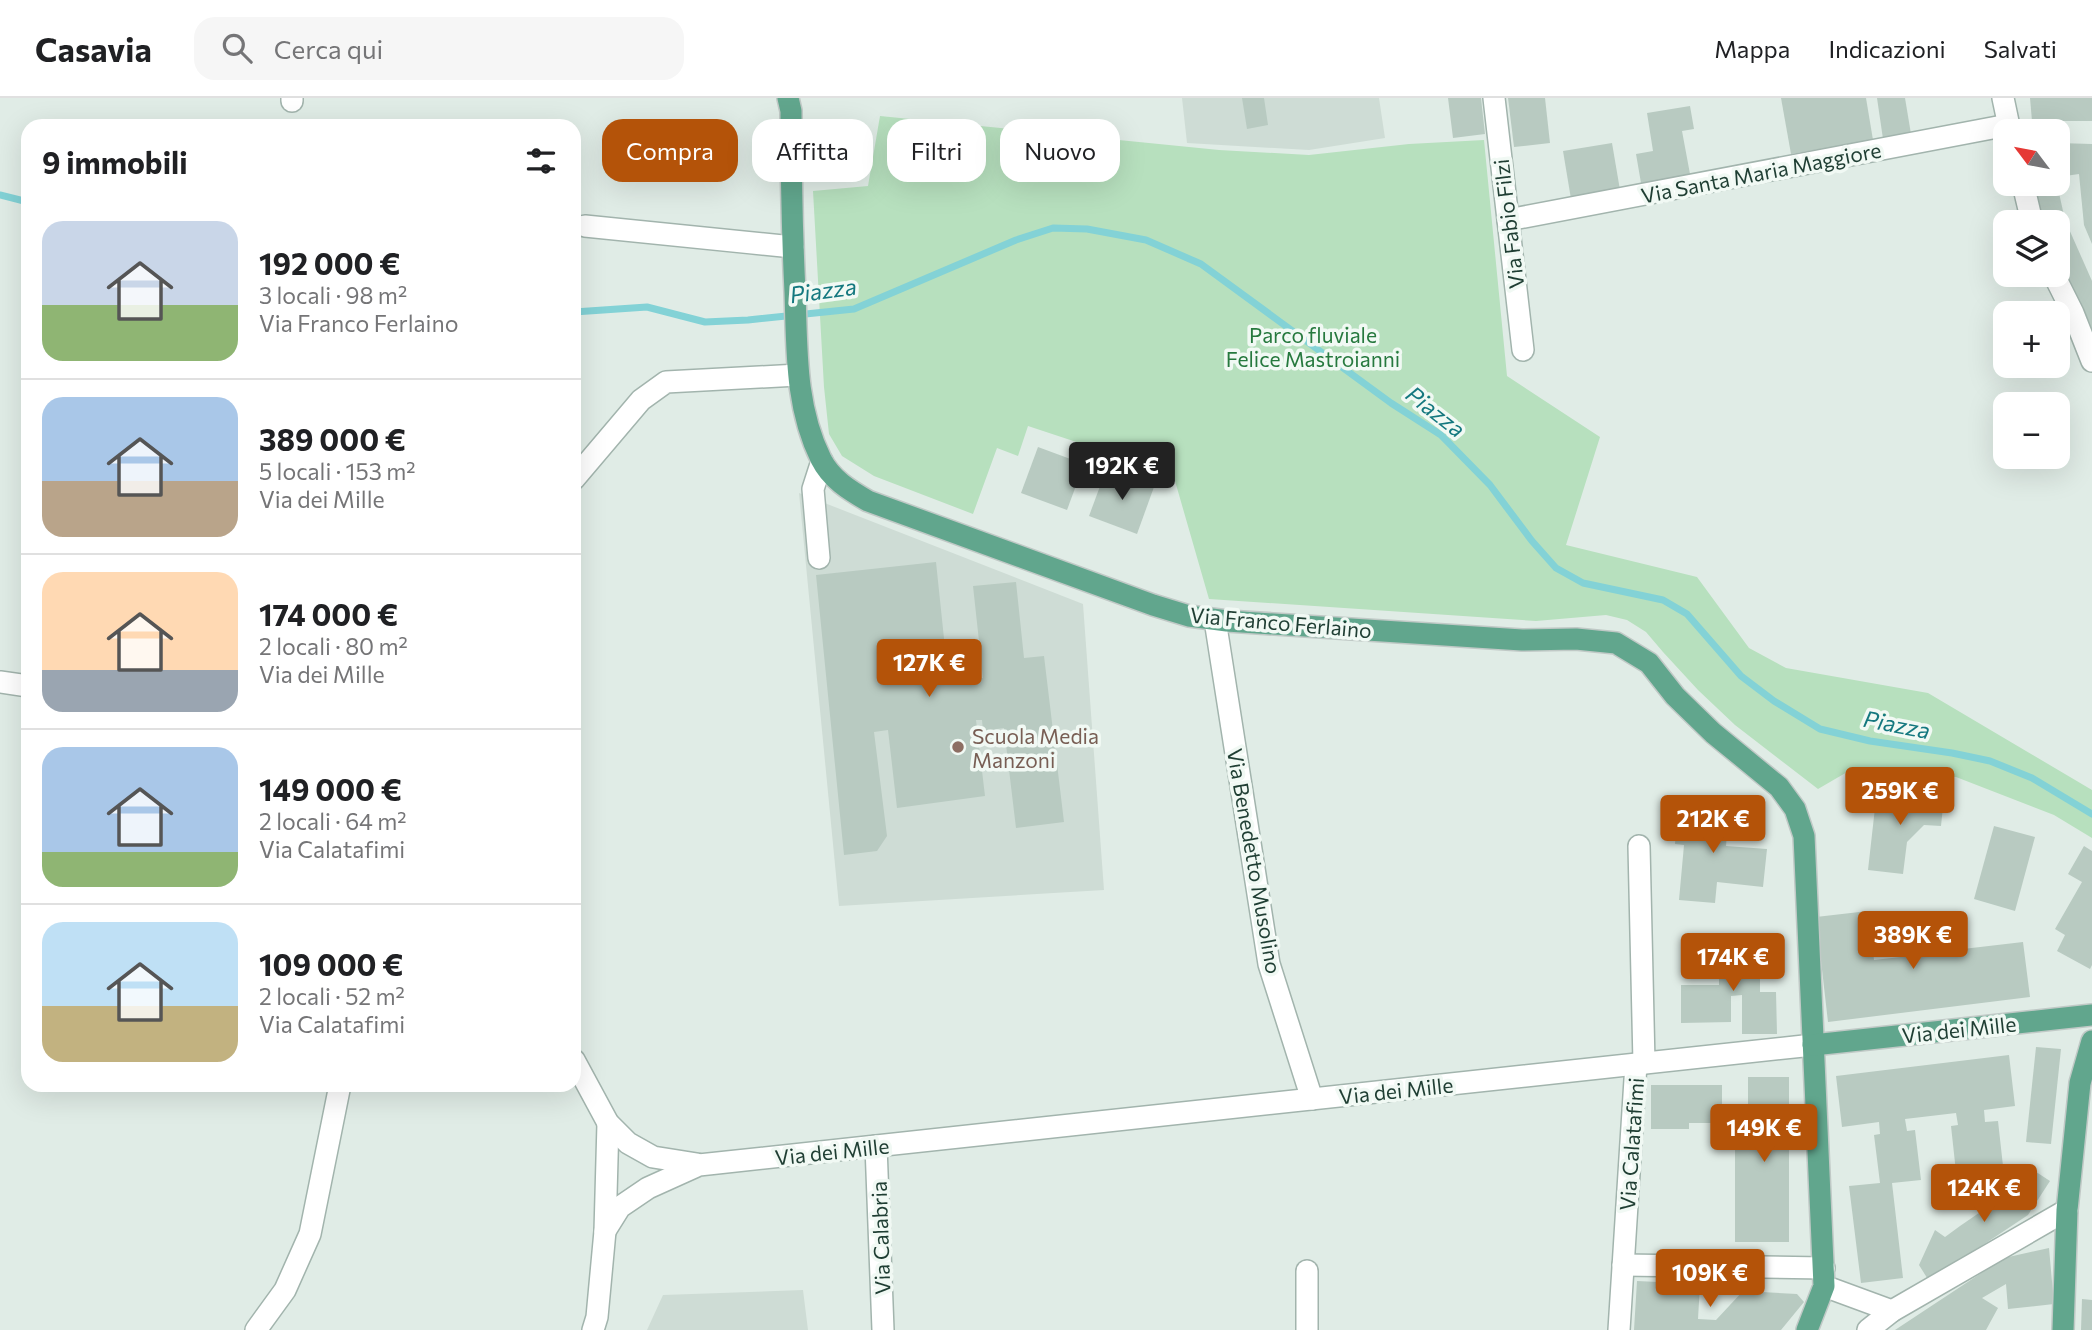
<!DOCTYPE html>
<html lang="it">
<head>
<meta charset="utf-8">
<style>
  body { margin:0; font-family:Commissioner,sans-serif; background:#f6f6f6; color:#202124; height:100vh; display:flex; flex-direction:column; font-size:26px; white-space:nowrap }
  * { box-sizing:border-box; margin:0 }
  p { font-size:23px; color:#757577 }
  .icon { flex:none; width:38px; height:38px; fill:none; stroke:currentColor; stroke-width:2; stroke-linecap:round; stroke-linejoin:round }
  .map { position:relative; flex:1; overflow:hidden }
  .drawer { position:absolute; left:21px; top:21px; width:560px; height:973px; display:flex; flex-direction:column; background:#fff; border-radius:21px; box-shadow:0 7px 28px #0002 }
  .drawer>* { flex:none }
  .top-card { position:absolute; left:602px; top:21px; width:665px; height:63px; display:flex; gap:14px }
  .needle { width:46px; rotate:302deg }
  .buttons { position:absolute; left:1993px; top:21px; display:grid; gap:14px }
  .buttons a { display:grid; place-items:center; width:77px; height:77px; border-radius:14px; background:#fff; box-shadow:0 7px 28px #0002; font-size:35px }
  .price { position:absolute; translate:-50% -60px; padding:0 16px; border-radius:7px; background:#b45309; color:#fff; font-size:23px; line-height:46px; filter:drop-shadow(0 2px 4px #0008) }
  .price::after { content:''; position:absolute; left:50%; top:42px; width:21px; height:16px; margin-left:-10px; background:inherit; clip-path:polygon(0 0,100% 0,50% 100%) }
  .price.current { background:#222; color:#fff }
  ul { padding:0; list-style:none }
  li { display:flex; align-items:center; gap:21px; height:175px; padding:0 21px }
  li+li { border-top:2px solid #e0e0e0 }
  li span { display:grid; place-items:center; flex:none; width:196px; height:140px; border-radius:21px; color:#555 }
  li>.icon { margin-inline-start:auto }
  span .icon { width:84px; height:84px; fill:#fffc; stroke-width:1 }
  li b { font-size:30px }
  h2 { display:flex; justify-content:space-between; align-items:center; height:84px; padding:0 21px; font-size:30px }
  .pill { padding:0 24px; border-radius:21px; background:#fff; box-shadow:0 7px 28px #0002; font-size:24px; line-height:63px }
  .pill.current { background:#b45309; color:#fff }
  header { display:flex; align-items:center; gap:42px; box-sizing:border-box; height:98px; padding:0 35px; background:#fff; border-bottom:2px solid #e0e0e0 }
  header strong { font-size:33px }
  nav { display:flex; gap:38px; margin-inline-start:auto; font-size:24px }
  .search { width:490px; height:63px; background:#f6f6f6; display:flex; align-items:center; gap:18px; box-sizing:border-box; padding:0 24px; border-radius:21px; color:#757577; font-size:26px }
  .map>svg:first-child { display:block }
</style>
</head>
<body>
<header>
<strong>Casavia</strong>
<div class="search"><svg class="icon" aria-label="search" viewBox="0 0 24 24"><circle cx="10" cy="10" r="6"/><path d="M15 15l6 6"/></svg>Cerca qui</div>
<nav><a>Mappa</a><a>Indicazioni</a><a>Salvati</a></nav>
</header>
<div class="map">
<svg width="2092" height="1232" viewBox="0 0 2092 1232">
  <rect width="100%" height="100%" fill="#e0ece6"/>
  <g fill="#cedcd5">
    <path d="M 1182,0 L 1379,0 L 1385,40 L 1309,52 L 1187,45 Z"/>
    <path d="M 799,395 L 1083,506 L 1104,792 L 839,808 Z"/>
    <path d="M 803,1192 L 808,1232 L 647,1232 L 663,1197 Z"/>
  </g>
  <path fill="#b7e0be" d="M 880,18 L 1219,52 L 1309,57 L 1409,46 L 1484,42 L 1507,278 L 1600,339 L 1566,447 L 1697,479 L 1749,550 L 1786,570 L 1928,595 L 2092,692 L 2092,740 L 2054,717 L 1956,679 L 1854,670 L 1818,691 L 1735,627 L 1698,592 L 1663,554 L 1646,534 L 1627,522 L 1606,517 L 1536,523 L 1209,501 L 1173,376 L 1028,328 L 1018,358 L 997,350 L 973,416 L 874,378 L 842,358 L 829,336 L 824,289 L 813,93 L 868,88 Z"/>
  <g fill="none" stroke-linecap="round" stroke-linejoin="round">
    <g stroke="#83d2d6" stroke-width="7">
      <path d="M 0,97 L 28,104"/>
      <path d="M 574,214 L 647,209 L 705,224 L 748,222 L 854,211 L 1016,142 L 1053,130 L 1087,131 L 1146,142 L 1201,166 L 1391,305 L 1441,337 L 1490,387 L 1532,443 L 1556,470 L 1583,485 L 1663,502 L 1687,516 L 1741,578 L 1774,603 L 1820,631 L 1870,643 L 1952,655 L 1990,663 L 2032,680 L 2092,716"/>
    </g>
  </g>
  <g fill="#b8cac1">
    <path d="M 1242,0 L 1264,0 L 1268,27 L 1247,31 Z"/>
    <path d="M 1448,0 L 1481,0 L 1485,36 L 1453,40 Z"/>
    <path d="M 1508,0 L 1545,0 L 1550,45 L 1514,49 Z"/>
    <path d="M 1781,0 L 1866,0 L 1873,42 L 1791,56 Z"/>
    <path d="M 1877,0 L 1905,0 L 1911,36 L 1883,41 Z"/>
    <path d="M 2030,0 L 2092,0 L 2092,23 L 2032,23 Z"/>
    <path d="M 1690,8 L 1694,31 L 1682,33 L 1690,76 L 1641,85 L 1636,56 L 1653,53 L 1647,15 Z"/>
    <path d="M 1612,45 L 1620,92 L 1571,101 L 1563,53 Z"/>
    <path d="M 2058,45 L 2092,46 L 2092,146 L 2084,127 L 2079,76 L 2058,79 Z"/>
    <rect x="814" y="47" width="44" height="35"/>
    <path d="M 2027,86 L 2057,86 L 2065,122 L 2092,183 L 2092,247 L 2058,168 L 2058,124 L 2039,124 Z"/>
    <path d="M 1038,349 L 1084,366 L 1067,412 L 1021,395 Z"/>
    <path d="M 1106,372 L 1154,389 L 1137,436 L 1089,418 Z"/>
    <path d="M 936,464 L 945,550 L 971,547 L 975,581 L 983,580 L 973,488 L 1016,484 L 1024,560 L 1044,558 L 1064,724 L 1016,730 L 1004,630 L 983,633 L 982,622 L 976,622 L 985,698 L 897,710 L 888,632 L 874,634 L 887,738 L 877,753 L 844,757 L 816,477 Z"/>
    <path d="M 1877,692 L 1944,699 L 1941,728 L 1924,727 L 1907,744 L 1903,776 L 1868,772 Z"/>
    <path d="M 1678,706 L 1729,711 L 1726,748 L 1767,751 L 1763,789 L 1717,784 L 1715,805 L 1679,802 L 1684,747 L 1675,746 Z"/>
    <path d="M 1994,728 L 2035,739 L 2015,813 L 1974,801 Z"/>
    <path d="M 2084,748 L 2092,753 L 2092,867 L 2090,871 L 2057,853 L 2065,837 L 2055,831 L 2082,784 L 2068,776 Z"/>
    <path d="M 1868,813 L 1874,862 L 1918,857 L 1915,830 L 1960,825 L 1963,851 L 2023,844 L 2030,899 L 1828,924 L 1816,819 Z"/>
    <path d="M 1760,846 L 1760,894 L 1776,894 L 1777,936 L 1742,936 L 1742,897 L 1731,898 L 1731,924 L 1681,925 L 1681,887 L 1719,887 L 1719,847 Z"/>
    <path d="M 2036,949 L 2061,951 L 2051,1046 L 2026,1044 Z"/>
    <path d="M 2009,957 L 2015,1008 L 1984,1012 L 1985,1024 L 1998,1023 L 2003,1068 L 1956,1074 L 1951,1028 L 1958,1027 L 1956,1015 L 1905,1021 L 1907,1033 L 1915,1032 L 1921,1082 L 1892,1085 L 1903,1180 L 1861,1185 L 1849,1088 L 1880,1085 L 1874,1037 L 1880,1036 L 1879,1024 L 1842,1029 L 1836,978 Z"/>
    <path d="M 1748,979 L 1789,979 L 1789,1144 L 1735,1144 L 1735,1028 L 1748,1027 Z"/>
    <path d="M 1651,987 L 1722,987 L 1722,1025 L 1689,1025 L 1689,1031 L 1651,1031 Z"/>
    <path d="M 2027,1068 L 2050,1083 L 2028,1117 L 1929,1183 L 1919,1167 L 1935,1132 L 1945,1139 L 1960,1128 L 1992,1106 L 1986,1096 L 2011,1093 Z"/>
    <path d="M 2049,1150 L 2054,1206 L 2008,1211 L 2006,1186 L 1982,1200 L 1998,1210 L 1986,1232 L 1895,1232 L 2004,1160 Z"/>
    <path d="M 1637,1183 L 1700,1186 L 1698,1221 L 1716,1222 L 1743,1193 L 1797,1196 L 1804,1204 L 1781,1232 L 1634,1232 Z"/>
    <path d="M 2082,1201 L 2092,1202 L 2092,1232 L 2081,1232 Z"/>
  </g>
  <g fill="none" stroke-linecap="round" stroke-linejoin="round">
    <g stroke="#a2b4ad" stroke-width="24">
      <g id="minor">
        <path d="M 292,0 L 292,3"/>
        <path d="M 1494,0 L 1523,252"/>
        <path d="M 2003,0 L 2010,33"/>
        <path d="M 2023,86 L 2032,124"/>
        <path d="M 1508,122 L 2008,27"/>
        <path d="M 585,128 L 793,149"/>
        <path d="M 2054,177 L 2073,215 L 2092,263"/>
        <path d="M 574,381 L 641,302 L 666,284 L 798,277"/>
        <path d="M 819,460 L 813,391 L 822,363"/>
        <path d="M 1215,522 L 1269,866 L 1312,1001"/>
        <path d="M 0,584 L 28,588"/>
        <path d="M 1639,748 L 1644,965"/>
        <path d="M 574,962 L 608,1025 L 628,1045 L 653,1059 L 697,1066"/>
        <path d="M 876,1048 L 883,1232"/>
        <path d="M 605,1133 L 620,1109 L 648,1090 L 699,1067 L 1813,947"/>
        <path d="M 1623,1167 L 1824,1170"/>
        <path d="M 1824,1188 L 1892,1213"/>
        <path d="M 256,1232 L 285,1192 L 310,1136 L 340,987"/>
        <path d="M 593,1232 L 597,1219 L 605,1133 L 608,1025"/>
        <path d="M 1307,1232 L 1307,1173"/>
        <path d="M 1619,1232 L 1636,966"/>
        <path d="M 1868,1232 L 1892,1213 L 2067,1112"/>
      </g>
    </g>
    <g stroke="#c0c9c6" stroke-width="24">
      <g id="major">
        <path d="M 788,0 L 791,13 C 791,74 792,134 795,194 C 797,251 795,309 821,361 C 831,381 849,392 868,403 L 1153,507 L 1189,518 L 1227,523 L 1522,542 L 1576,541 L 1616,545 L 1649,565 L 1675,598 L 1713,635 L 1779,689 L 1795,711 L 1804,738 L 1824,1188 L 1807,1232"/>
        <path d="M 1813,947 L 2092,917"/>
        <path d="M 2063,1232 L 2067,1112 L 2080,985 L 2092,943"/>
      </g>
    </g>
    <use href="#minor" stroke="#fff" stroke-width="21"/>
    <use href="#major" stroke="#61a68d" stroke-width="21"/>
  </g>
  <circle fill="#8d6e63" stroke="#f1f9f4" stroke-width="2.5" cx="958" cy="649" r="7"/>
  <g text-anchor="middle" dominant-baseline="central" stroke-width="7" stroke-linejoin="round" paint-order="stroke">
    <g font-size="21" fill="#1f3e33" stroke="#f1f9f4">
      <text transform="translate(1761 74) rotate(-11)">Via Santa Maria Maggiore</text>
      <text transform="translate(1508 126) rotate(-97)">Via Fabio Filzi</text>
      <text transform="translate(1281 524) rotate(5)">Via Franco Ferlaino</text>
      <text transform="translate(1255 763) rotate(80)">Via Benedetto Musolino</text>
      <text transform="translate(1959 931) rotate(-6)">Via dei Mille</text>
      <text transform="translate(1396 992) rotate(-6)">Via dei Mille</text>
      <text transform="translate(1631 1046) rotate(-86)">Via Calatafimi</text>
      <text transform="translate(832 1053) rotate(-6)">Via dei Mille</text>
      <text transform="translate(880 1140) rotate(-92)">Via Calabria</text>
    </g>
    <g font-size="21" fill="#26793e" stroke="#f1f9f4">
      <text x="1313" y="236">Parco fluviale<tspan x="1313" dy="24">Felice Mastroianni</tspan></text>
    </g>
    <g font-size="21" fill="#785e54" stroke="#f1f9f4" text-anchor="start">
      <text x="972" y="637">Scuola Media<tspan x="972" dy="24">Manzoni</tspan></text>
    </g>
    <g font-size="23" font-style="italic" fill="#14787f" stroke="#f1f9f4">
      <text transform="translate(823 192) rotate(-8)">Piazza</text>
      <text transform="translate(1436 313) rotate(38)">Piazza</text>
      <text transform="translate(1897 626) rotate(11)">Piazza</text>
    </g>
  </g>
</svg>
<div class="buttons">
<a><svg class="needle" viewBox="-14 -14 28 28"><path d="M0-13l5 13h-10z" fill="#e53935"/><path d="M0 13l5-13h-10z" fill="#757577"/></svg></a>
<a><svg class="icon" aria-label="layers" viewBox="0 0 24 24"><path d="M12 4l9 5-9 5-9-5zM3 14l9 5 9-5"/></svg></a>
<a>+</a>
<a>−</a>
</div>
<b class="price current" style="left:1122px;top:404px">192K €</b>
<b class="price" style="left:929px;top:601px">127K €</b>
<b class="price" style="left:1900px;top:729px">259K €</b>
<b class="price" style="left:1713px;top:757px">212K €</b>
<b class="price" style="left:1913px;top:873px">389K €</b>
<b class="price" style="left:1733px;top:895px">174K €</b>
<b class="price" style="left:1764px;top:1066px">149K €</b>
<b class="price" style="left:1984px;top:1126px">124K €</b>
<b class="price" style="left:1710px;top:1211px">109K €</b>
<div class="top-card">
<a class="pill current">Compra</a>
<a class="pill">Affitta</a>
<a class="pill">Filtri</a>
<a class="pill">Nuovo</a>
</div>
<section class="drawer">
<h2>9 immobili<svg class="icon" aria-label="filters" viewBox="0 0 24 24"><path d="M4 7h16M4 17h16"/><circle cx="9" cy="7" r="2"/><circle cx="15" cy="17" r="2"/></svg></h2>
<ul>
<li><span style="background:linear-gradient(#c9d6e8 60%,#8fb573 0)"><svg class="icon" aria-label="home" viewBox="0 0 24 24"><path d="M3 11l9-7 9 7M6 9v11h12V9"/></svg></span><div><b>192 000 €</b><p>3 locali · 98 m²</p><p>Via Franco Ferlaino</p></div></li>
<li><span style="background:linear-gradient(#a9c7e8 60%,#b9a48a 0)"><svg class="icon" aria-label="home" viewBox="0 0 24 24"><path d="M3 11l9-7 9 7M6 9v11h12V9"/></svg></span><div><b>389 000 €</b><p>5 locali · 153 m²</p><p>Via dei Mille</p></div></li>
<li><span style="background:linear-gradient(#ffd9b3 70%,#9aa5b1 0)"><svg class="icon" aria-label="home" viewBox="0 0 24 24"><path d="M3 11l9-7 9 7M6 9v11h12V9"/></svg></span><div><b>174 000 €</b><p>2 locali · 80 m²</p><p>Via dei Mille</p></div></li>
<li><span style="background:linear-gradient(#a9c7e8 75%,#8fb573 0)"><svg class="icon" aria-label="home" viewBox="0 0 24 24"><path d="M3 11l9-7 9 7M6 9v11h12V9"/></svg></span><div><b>149 000 €</b><p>2 locali · 64 m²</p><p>Via Calatafimi</p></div></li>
<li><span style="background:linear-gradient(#bfe0f5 60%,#c2b280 0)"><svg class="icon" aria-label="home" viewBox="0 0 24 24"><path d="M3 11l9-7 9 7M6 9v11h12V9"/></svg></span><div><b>109 000 €</b><p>2 locali · 52 m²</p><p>Via Calatafimi</p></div></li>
</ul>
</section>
</div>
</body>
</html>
